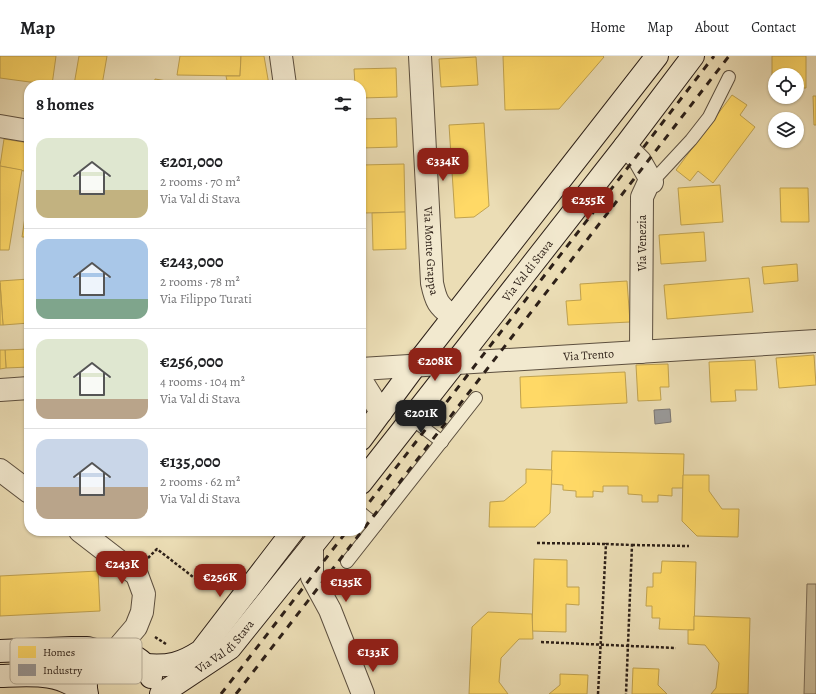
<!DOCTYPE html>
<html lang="en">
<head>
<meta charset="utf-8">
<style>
  body { margin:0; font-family:Alegreya,serif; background:#f6f6f6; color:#202124; height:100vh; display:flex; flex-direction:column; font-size:15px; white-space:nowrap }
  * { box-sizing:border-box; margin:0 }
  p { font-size:13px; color:#757577 }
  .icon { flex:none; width:22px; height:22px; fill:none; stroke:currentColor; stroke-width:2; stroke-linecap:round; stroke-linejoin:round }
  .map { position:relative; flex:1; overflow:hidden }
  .details { position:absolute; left:24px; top:24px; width:342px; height:456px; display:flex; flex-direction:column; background:#fff; border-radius:16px; box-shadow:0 1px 3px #0004 }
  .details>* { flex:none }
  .buttons { position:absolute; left:768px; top:12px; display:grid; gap:8px }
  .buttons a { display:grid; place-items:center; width:36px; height:36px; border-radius:50%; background:#fff; box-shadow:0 1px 3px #0004; font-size:20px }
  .price { position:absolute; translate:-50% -34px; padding:0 9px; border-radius:8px; background:#8f2418; color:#fff; font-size:13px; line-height:26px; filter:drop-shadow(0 1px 2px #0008) }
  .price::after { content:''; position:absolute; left:50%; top:24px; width:12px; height:9px; margin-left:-6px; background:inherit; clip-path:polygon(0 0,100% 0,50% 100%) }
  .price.current { background:#222; color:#fff }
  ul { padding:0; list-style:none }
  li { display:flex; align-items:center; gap:12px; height:100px; padding:0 12px }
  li+li { border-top:1px solid #e0e0e0 }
  li span { display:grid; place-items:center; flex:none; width:112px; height:80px; border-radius:12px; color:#555 }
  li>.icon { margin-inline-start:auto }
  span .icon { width:48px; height:48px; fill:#fffc; stroke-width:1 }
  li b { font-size:17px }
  h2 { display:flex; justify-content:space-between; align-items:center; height:48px; padding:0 12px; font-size:17px }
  header { display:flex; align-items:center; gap:24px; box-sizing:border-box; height:56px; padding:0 20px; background:#fff; border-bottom:1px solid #e0e0e0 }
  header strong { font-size:19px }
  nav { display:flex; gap:22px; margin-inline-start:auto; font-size:14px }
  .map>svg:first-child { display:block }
</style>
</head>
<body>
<header>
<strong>Map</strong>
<nav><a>Home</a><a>Map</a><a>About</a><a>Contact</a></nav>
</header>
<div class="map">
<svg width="816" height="638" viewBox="0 0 816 638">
  <rect width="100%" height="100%" fill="#ebddb5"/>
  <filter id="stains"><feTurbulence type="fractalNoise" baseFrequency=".005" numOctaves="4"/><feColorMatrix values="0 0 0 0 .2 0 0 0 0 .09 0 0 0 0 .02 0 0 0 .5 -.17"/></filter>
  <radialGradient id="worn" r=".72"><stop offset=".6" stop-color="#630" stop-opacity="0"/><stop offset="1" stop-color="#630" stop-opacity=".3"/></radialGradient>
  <path fill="#cbbd9a" stroke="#7c6e59" d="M 807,528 L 816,528 L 816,638 L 804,638 Z"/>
  <g fill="#ffd966" stroke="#c0a24f">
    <path d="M 0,0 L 56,0 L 52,29 L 0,22 Z"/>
    <path d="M 79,0 L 107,0 L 102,29 L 74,29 Z"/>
    <path d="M 180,0 L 241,0 L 240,20 L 177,19 Z"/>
    <path d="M 241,0 L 264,0 L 269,29 L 228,29 L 226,20 L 240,20 Z"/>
    <path d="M 503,0 L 603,0 L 604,1 L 559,53 L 505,54 Z"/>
    <path d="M 772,0 L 806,0 L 806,32 L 797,32 L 797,19 L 775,19 L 775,32 L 772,32 Z"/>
    <path d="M 476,1 L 478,29 L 441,31 L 439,3 Z"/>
    <path d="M 396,12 L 397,41 L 361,42 L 361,29 L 355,29 L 354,13 Z"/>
    <path d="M 155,23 L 173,26 L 172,29 L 154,29 Z"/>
    <path d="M 732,39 L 747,49 L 740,59 L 755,71 L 713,127 L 698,115 L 690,125 L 676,114 Z"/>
    <path d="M 813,40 L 816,40 L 816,69 L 814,69 Z"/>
    <path d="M 396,62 L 397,91 L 361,92 L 361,63 Z"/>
    <path d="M 484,67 L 489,150 L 474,161 L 455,162 L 449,69 Z"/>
    <path d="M 4,83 L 29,87 L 29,116 L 0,110 Z"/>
    <path d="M 404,108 L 405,156 L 364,157 L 362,109 Z"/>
    <path d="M 0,110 L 22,114 L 9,194 L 0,194 Z"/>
    <path d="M 720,129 L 723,166 L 681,169 L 678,132 Z"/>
    <path d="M 780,132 L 808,132 L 809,166 L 781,166 Z"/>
    <path d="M 28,141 L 29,141 L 29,181 L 22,181 Z"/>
    <path d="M 405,156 L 406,193 L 373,194 L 372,157 Z"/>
    <path d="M 704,176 L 706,205 L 661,208 L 659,179 Z"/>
    <path d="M 797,208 L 798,225 L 764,228 L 762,211 Z"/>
    <path d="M 749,222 L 753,256 L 667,263 L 664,229 Z"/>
    <path d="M 29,223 L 29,267 L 3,269 L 0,225 Z"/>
    <path d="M 627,225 L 630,266 L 568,269 L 566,245 L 581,244 L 580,228 Z"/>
    <path d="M 0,227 L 3,269 L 0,269 Z"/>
    <path d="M 29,293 L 29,311 L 6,312 L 5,294 Z"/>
    <path d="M 0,294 L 5,294 L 6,312 L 0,313 Z"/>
    <path d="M 814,299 L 816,329 L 779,332 L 776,302 Z"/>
    <path d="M 755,304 L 757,334 L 735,334 L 736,345 L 711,346 L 709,306 Z"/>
    <path d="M 668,308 L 669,331 L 660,331 L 661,344 L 638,345 L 636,309 Z"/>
    <path d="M 625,316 L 627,347 L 521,352 L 520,321 Z"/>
    <path d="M 552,395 L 684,398 L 683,432 L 672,432 L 672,440 L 658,439 L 658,446 L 642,446 L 642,439 L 628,438 L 628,430 L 603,430 L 603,436 L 593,435 L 593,441 L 576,441 L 576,435 L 563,434 L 563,429 L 551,428 Z"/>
    <path d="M 526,413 L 552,414 L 550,457 L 535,471 L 489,471 L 490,446 L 504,445 L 526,427 Z"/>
    <path d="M 683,419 L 709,419 L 709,435 L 722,453 L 739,453 L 738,481 L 697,480 L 682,465 Z"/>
    <path d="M 534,503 L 567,504 L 567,531 L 579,531 L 579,549 L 566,548 L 566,576 L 532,575 Z"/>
    <path d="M 662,505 L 696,506 L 694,574 L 659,573 L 660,562 L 652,562 L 652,550 L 646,550 L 647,531 L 653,531 L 653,517 L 661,517 Z"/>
    <path d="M 98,515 L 100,555 L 0,560 L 0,520 Z"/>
    <path d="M 488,556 L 532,558 L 533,583 L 519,583 L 501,602 L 499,626 L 508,638 L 469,638 L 472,571 Z"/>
    <path d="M 694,560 L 750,562 L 748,638 L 711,638 L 716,632 L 719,607 L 705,589 L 688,588 L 688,574 L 694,574 Z"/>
    <path d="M 633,612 L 659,613 L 658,629 L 667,638 L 632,638 Z"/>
    <path d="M 560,618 L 588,619 L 587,638 L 549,638 L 560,629 Z"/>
  </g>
  <path fill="#999" stroke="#797572" d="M 670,353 L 671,366 L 655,368 L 654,354 Z"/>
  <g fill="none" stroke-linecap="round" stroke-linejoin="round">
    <g stroke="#5c4f3f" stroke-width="14">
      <g id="lane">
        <path d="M 652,126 L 691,84 L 709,61 L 729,21"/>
        <path d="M 411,362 L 442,386"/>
        <path d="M 361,457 L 376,469"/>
        <path d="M 347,506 L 476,342"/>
      </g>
    </g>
    <g stroke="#5c4f3f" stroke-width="24">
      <g id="street">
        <path d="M 281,0 L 285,29"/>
        <path id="s1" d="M 420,0 L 432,227 C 436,246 438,249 453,261"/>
        <path d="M 0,70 L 29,75"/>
        <path d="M 625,90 L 640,105 L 652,126 L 648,128 L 642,141 L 641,296"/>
        <path id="s2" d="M 361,313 L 816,285"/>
        <path d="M 361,324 L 381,356"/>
        <path d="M 0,334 L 29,332"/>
        <path d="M 0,414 L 29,436"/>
        <path d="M 80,475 L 137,519 L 144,538 L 142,556 L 136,571 L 118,592 L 111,598"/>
        <path d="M 312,490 L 312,521 L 330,554 L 363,638"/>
      </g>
    </g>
    <g stroke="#2d2018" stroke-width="24">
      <g id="secondary">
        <path d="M 361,383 L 415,310 L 657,0"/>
        <path id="s3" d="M 361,427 L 625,90 L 693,0"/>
        <path d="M 0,595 L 72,592 L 87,592 L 111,598"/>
        <path d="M 145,609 C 169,611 181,608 201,595 L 293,475"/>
        <path d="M 0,620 C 28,619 63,615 83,638"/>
        <path d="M 87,638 C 77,597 138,580 151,621"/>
        <path id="s4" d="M 161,638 L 230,592 L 324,475"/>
      </g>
    </g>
    <g stroke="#2d2018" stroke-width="2.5" stroke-dasharray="3 2" stroke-linecap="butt">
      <path d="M 537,487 L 606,488"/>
      <path d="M 632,489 L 689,490"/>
      <path d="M 148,502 L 157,493 L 197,524 L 220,526 L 229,522"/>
      <path d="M 155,581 L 166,588"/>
      <path d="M 541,586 L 676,592"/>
      <path d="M 598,638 L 606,488 L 632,489 L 626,638"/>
    </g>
    <use href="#lane" stroke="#f2e9cf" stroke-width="12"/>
    <use href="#street" stroke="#f2e9cf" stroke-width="22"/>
    <use href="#secondary" stroke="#f2e9cf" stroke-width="22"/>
    <g stroke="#2d2018" stroke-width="3" stroke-dasharray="7 7" stroke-linecap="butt">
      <path d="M 361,457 L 714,0"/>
      <path d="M 221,638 L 347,475"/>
      <path d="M 236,638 L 729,0"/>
    </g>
  </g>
  <g text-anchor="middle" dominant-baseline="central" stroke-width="4" stroke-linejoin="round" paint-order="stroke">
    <g font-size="12" fill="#2d2018" stroke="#f2e9cf">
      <text transform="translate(642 187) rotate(-90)">Via Venezia</text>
      <text stroke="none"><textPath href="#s1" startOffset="195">Via Monte Grappa</textPath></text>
      <text stroke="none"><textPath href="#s3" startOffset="270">Via Val di Stava</textPath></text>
      <text stroke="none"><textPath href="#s2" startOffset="228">Via Trento</textPath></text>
      <text stroke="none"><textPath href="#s4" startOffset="80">Via Val di Stava</textPath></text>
    </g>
  </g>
  <rect x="10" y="582" width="132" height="46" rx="6" fill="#f2e9cf" stroke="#b7ad98" stroke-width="1"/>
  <rect x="18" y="590" width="18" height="12" fill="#ffd966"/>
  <rect x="18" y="608" width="18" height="12" fill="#999"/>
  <g font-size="11" fill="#2d2018">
    <text x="43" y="600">Homes</text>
    <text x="43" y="618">Industry</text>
  </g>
  <rect width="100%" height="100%" filter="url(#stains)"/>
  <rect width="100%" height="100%" fill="url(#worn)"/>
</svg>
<div class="buttons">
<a><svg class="icon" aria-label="locate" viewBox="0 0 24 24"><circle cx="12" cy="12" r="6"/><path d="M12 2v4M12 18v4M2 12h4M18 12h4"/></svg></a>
<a><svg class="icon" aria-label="layers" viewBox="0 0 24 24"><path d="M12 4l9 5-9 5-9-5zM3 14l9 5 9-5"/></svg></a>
</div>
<b class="price" style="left:443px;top:126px">€334K</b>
<b class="price" style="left:588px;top:165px">€255K</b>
<b class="price" style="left:435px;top:326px">€208K</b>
<b class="price current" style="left:421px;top:378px">€201K</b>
<b class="price" style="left:122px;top:529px">€243K</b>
<b class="price" style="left:220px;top:542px">€256K</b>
<b class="price" style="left:346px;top:547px">€135K</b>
<b class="price" style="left:373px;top:617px">€133K</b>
<section class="details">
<h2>8 homes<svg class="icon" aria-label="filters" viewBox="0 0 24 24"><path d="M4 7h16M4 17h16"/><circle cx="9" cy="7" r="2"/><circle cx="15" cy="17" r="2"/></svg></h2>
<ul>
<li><span style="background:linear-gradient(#dfe7d0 65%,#c2b280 0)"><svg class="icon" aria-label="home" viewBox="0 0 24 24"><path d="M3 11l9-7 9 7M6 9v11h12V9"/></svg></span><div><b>€201,000</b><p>2 rooms · 70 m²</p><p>Via Val di Stava</p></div></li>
<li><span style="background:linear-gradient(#a9c7e8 75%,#7fa58c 0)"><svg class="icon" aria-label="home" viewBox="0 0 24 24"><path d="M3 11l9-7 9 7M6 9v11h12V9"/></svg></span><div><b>€243,000</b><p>2 rooms · 78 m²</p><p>Via Filippo Turati</p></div></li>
<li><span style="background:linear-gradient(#dfe7d0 75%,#b9a48a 0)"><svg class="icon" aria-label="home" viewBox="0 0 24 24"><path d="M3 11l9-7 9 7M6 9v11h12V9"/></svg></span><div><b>€256,000</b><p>4 rooms · 104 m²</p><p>Via Val di Stava</p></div></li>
<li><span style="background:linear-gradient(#c9d6e8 60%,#b9a48a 0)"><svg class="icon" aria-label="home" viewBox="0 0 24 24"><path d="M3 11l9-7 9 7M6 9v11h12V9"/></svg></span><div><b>€135,000</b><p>2 rooms · 62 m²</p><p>Via Val di Stava</p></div></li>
</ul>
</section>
</div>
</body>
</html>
